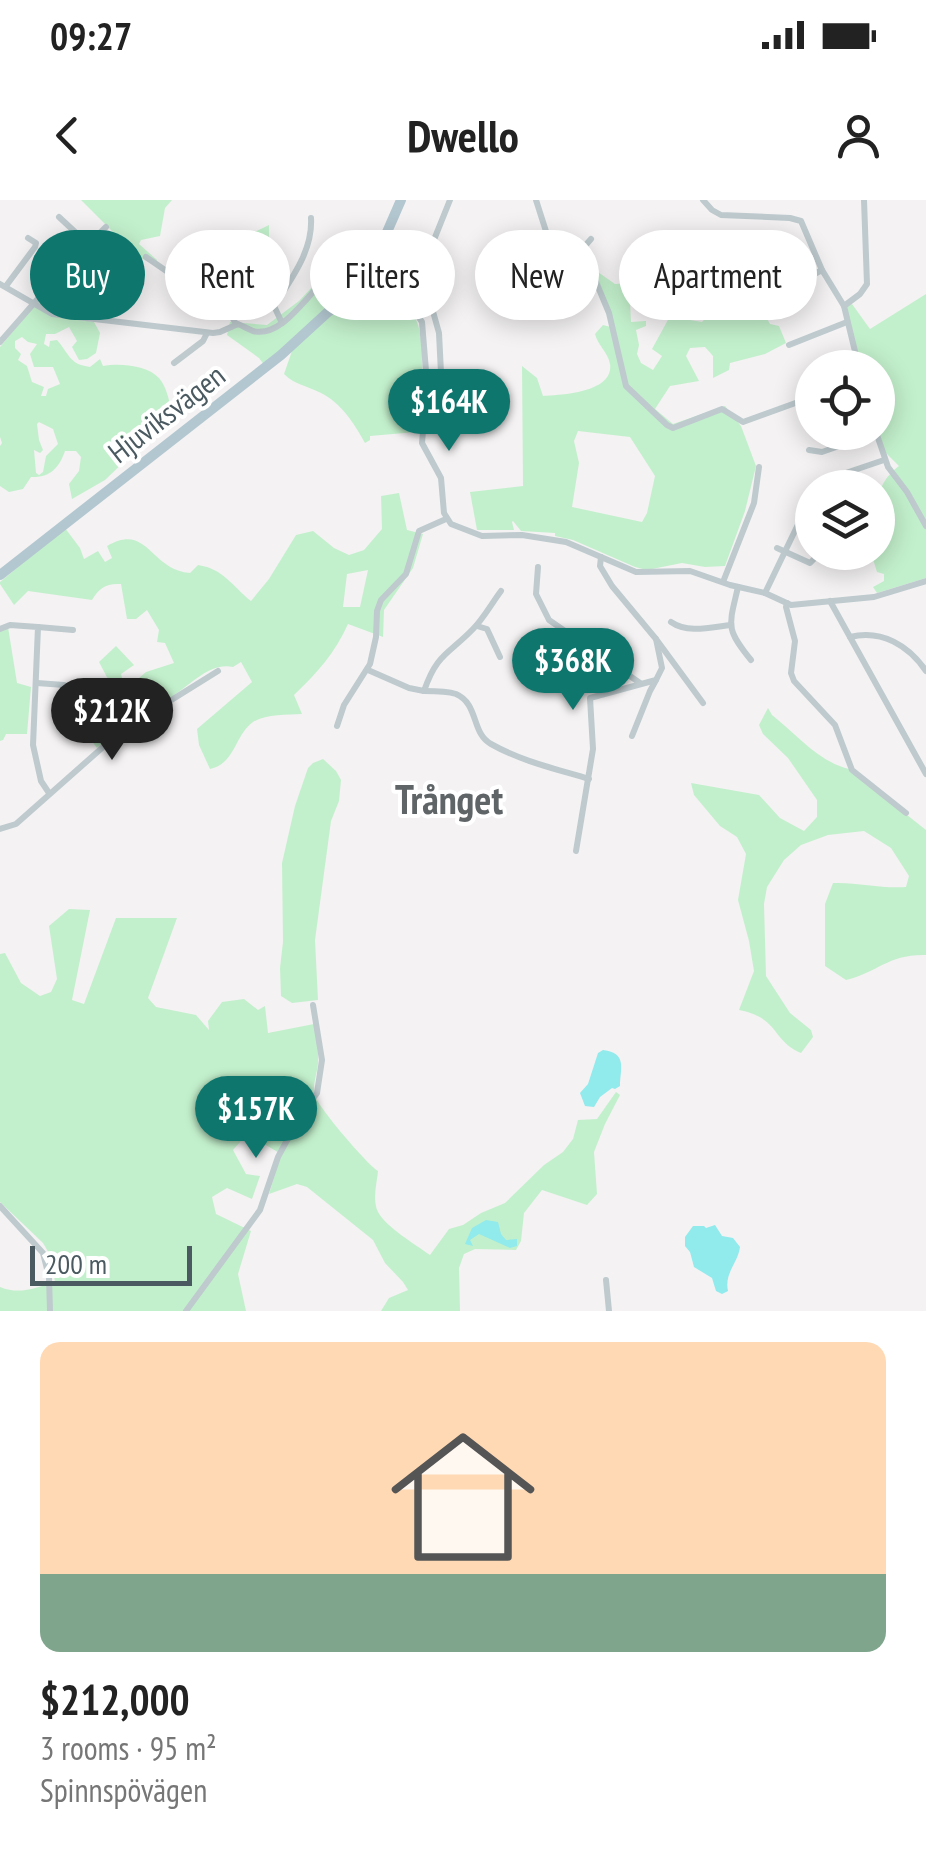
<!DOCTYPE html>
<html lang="en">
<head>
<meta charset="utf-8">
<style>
  body { margin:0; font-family:"PT Sans Narrow",sans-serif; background:#f6f6f6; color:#222; height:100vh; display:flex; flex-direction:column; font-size:38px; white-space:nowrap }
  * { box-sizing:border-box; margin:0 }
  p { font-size:32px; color:#767676 }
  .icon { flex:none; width:55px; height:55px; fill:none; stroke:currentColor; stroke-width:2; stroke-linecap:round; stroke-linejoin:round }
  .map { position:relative; height:1111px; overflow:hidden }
  .panel { display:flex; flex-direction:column; background:#fff; flex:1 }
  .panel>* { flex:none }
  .hud { position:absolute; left:30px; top:30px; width:868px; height:90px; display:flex; gap:20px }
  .fabs { position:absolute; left:795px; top:150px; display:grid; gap:20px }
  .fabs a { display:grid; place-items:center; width:100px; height:100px; border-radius:50%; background:#fff; box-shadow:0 5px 25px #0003; font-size:50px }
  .scale { position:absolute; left:30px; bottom:25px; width:162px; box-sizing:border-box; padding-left:10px; border:5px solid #4a5a60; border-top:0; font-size:28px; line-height:35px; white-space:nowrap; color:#4a5a60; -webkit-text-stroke:8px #fff; paint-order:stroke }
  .price { position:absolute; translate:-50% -85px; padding:0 22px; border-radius:35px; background:#0f766e; color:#fff; font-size:32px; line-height:65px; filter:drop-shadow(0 2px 5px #0008) }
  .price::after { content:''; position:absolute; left:50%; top:60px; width:30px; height:22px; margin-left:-15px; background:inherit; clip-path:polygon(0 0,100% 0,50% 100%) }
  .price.selected { background:#222; color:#fff }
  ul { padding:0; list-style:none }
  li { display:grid; align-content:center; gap:20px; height:530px; padding:0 40px }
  li span { display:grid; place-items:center; height:310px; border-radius:20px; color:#555 }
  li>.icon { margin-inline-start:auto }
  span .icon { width:180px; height:180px; fill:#fffc; stroke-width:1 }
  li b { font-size:42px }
  .pill { padding:0 35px; border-radius:45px; background:#fff; box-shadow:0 5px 25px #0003; font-size:35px; line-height:90px }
  .pill.selected { background:#0f766e; color:#fff }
  .status { display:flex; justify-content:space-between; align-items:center; height:70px; padding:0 50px; background:#fff; direction:ltr }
  .status svg { height:28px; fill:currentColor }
  header { display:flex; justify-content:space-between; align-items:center; height:130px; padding:0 40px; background:#fff; font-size:45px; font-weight:600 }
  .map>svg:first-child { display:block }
</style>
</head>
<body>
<div class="status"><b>09:27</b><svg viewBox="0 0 49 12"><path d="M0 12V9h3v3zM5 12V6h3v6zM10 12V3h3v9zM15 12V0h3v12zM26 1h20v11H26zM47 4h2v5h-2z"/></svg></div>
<header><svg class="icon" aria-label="back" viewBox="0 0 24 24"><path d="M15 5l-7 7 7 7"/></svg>Dwello<svg class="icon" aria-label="person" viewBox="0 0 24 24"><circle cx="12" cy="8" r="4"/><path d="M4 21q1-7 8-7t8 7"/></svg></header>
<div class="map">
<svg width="926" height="1111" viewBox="0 0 926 1111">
  <rect width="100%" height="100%" fill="#f4f2f3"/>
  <g fill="#c3f0cc" fill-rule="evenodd">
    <path d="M 81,0 L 172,0 L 165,8 L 160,36 L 141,40 L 139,44 L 157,60 L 154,65 L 137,56 Z"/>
    <path d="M 269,25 L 269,46 L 258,63 L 240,63 L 224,77 L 195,54 L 210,50 L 218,55 L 234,42 Z"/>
    <path d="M 717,43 L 731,47 L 725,71 L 746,82 L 770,124 L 779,126 L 786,143 L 765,154 L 730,163 L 729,170 L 713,178 L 713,156 L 705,147 L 690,148 L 686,156 L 699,181 L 670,186 L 655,209 L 673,224 L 725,206 L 741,226 L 756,266 L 745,311 L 725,366 L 705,367 L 682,363 L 647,370 L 635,367 L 573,340 L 555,336 L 555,333 L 521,331 L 513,321 L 512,322 L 514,330 L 477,330 L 470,292 L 523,286 L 522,166 L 537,178 L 543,196 C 563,195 614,192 610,164 C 608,152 598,146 595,134 L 603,125 L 615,128 L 595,70 L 615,84 L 629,83 L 631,122 L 646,121 L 646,126 L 636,130 L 639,145 L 637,154 L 641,163 L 653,170 L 662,156 L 652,149 L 669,118 L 684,110 L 690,120 L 702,122 L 717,105 L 723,86 L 711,73 L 711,64 ZM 578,231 L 630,237 L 655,276 L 647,313 L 642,322 L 572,307 L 579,263 L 574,241 Z"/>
    <path d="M 340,65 L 354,65 L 348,75 L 353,85 C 374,91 401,96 414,116 C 429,140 420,205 416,232 L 370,236 L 370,240 L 365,243 C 354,223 341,203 321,193 C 308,186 295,185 284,174 L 292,151 L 268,170 L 259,158 L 227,135 L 230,122 L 267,125 L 299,101 L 328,70 Z"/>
    <path d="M 48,89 L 58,97 L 66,92 L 70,118 L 94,122 L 100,133 L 96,153 L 87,159 L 79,160 L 72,147 L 77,141 L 69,127 L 55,134 L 46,134 L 44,144 L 49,147 L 50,141 L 57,140 C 70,155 69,164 90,167 L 100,159 L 103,166 C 119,163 147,165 159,178 C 166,186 169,199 171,209 L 179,208 L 183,215 L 131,255 L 105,280 L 72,299 L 69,284 L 79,271 L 81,257 L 76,251 L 65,251 C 59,268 50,278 31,277 L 23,289 L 9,292 L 0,286 L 0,246 L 2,243 L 0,237 L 0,147 ZM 22,137 L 28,142 L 37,144 L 30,154 L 34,167 L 53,167 L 60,184 L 48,189 L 46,196 L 41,196 L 44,187 L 32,182 L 27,166 L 18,160 L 21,154 L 15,148 L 15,141 ZM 39,222 L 53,229 L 58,244 L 46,256 L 43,272 L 39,275 L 36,273 L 34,250 L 40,253 L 43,250 L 39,240 L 37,224 Z"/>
    <path d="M 926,94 L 926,378 L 877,393 L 873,387 L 884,381 L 884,374 L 877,372 L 873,359 L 864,353 L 878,352 C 878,319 869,288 899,266 L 885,252 L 878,228 L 878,168 L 860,167 L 848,120 L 847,105 L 852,104 L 870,129 Z"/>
    <path d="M 399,293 L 407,330 L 423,334 L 413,368 L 384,410 L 383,437 L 348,424 C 335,453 317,473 294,495 L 302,514 C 287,515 266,514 253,522 C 234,536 236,563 210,569 L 199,545 L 197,529 L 252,482 L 241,462 L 233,467 C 208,462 190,487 169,498 C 159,503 148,504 138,509 C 128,515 108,539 97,548 L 67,508 L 69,484 L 79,485 L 84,494 L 95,496 L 110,483 L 99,462 L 116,446 L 134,465 L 121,474 L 125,490 L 146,472 L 174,463 L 165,443 L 157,442 L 159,430 L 147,410 L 136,419 L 127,419 L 121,384 C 106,383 99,388 92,400 L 28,391 L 14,405 L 0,384 L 0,382 L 65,328 L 80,348 L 84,359 L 98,351 L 105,362 L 112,358 L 107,346 C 148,322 150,370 190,373 L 198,365 C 224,369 232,386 251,401 L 269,379 L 296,335 L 313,331 L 334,348 L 349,355 L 364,350 L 382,329 L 381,296 ZM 368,370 L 360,407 L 343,407 L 347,374 Z"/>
    <path d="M 8,427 L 17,483 L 31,487 L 27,534 L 6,534 L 3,540 L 0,541 L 0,430 Z"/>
    <path d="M 768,508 L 772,515 C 796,534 819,562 849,569 L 926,630 L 926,755 C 888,754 879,772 846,780 L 825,766 L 825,704 L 833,683 C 858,682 882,689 906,687 L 909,676 L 891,648 L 864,631 L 828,635 L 801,645 L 784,660 L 767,687 L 764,704 L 766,776 L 790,813 L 811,830 L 813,837 L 801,853 C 771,840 780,818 739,810 L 754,771 L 749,741 L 738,700 L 746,654 L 737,637 L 720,626 L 694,595 L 691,583 L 759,595 L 780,618 L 804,631 L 817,617 L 817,600 L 788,558 L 763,534 L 759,525 Z"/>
    <path d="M 323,559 L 336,571 L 341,580 L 339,601 L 331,621 L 315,740 L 318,800 L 292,803 L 281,796 L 280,768 L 283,742 L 282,663 L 295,606 L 308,568 L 313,563 Z"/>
    <path d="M 69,709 L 90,710 L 72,800 L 84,804 L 116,718 L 177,718 L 148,798 L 156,807 L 196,815 L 209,830 L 208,821 L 222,802 L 244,799 L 258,810 L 265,806 L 268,833 L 314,824 C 316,837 319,851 318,864 C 317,874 312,886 315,896 C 319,908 366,963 378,971 C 377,983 372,1000 378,1012 C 387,1028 415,1044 430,1055 L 449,1029 L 463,1025 L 481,1013 L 505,1003 L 544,965 L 563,952 L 573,939 L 578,920 L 597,919 L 616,892 L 620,895 L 605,924 L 594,952 L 597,994 L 587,1005 L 542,990 L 524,1013 L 521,1041 L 516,1050 L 475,1049 L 464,1054 L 459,1068 L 460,1111 L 381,1111 L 389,1098 L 408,1090 L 403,1082 L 385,1063 L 373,1040 L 307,987 L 297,984 L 269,994 L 281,954 L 247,934 L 233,950 L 246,974 L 260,976 L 252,999 L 227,988 L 212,997 L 216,1014 L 251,1031 L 238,1074 L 246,1111 L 0,1111 L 0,1087 C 20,1095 35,1088 55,1082 L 50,1055 L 43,1043 L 0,1002 L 0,754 L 5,753 L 21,783 L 40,796 L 51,792 L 57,779 L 49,726 Z"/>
  </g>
  <g fill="#91eaec">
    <path d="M 603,850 C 628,853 620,869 620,886 L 615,889 L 612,888 L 600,897 L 594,907 L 585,906 L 580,893 L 588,884 L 598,853 Z"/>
    <path d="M 486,1020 L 498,1022 L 501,1034 L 506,1040 L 517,1039 L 517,1046 L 510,1048 L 479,1034 L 470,1040 L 473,1046 L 465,1044 L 472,1028 Z"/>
    <path d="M 715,1025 L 722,1036 L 733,1038 L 740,1047 C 738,1063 724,1073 728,1091 L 722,1094 L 716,1091 L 712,1078 L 694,1067 L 690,1052 L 685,1046 L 685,1037 L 693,1026 L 704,1026 L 706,1028 Z"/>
  </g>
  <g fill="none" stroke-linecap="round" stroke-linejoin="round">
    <g stroke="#becace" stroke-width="6">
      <path d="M 536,0 L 560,75 L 587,65 L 591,70 L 609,113 L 626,186 L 667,225 L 673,228 L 722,209 L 743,222 L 812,197"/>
      <path d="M 703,0 L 712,10 L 721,15 L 790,18 L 801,21 L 822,70 L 844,106 L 859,168"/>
      <path d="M 59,17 L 88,44"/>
      <path d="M 146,57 L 223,110 L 232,117 L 236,124"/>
      <path d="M 587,65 L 584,47 L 591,39"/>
      <path d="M 0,84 L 52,114 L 213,133 L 220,132 L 238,124 C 243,126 248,129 253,131 C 289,140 316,73 343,70 C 349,69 352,72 358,75"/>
      <path d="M 374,84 L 412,107 L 422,122 L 427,183 L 422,243 L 441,278 L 444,313 L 451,324 L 482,336 L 522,335 L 566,342 L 636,372 L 690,371 L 730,385 L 765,393 L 791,405 L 874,397 L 926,381"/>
      <path d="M 6,86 L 35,47 L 36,43 L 28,38"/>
      <path d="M 792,86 L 822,70"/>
      <path d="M 435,101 L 432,108 L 439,133 L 441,173"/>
      <path d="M 844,106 L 860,94 L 867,84 L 864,0"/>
      <path d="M 412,107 L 418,97 L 421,72 L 450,0"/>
      <path d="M 282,123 L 274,106 C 291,79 313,51 311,18"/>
      <path d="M 0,142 L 70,62 L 106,27"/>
      <path d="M 789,145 L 847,122"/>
      <path d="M 174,163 L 203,141 L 207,133"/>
      <path d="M 876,232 L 888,267 L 907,292 L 926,326"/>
      <path d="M 809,250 L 822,252 L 876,233"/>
      <path d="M 830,284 L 831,278 L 884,260"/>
      <path d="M 777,348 L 810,363 L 821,352"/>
      <path d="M 601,357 L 600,366 L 612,386 L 656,439 L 703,503"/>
      <path d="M 538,367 L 536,394 L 549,420 L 640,483"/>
      <path d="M 723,382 L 754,303 L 759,267"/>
      <path d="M 738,387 C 729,426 725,428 751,460"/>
      <path d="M 765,393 L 804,312"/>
      <path d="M 830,401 L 926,574"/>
      <path d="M 787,403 L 786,407 L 795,441 L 791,473 L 794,481 L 835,525 L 852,570 L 906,613"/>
      <path d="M 671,422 C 688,434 712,427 731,425"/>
      <path d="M 477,426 L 487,429 L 500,457"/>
      <path d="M 38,427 L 73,430"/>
      <path d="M 0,429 L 10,425 L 38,427 L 33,545 L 41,581 L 49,593"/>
      <path d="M 850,437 C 882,429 909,446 926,471"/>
      <path d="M 368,470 L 409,488 L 424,491 C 437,453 449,454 473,429 C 483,419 492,403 501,391"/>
      <path d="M 37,483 L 64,485"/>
      <path d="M 424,491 C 434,491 447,491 456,494 C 479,504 471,533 491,544 C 521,561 556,569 589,579"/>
      <path d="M 337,526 L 344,505 L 370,464 L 376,437 L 377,411 L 381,400 L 406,374 L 419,331 L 446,319"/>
      <path d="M 632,536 L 650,491 L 656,480"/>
      <path d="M 0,629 L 16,624 L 120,532 L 218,471"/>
      <path d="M 576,651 L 593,549 L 590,498 L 656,480 L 662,468 L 656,439"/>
      <path d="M 0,1006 L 43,1053 L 49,1077 L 50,1111"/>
      <path d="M 606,1080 L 609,1111"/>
      <path d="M 186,1111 L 260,1010 L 278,957 L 299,918 L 317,893 L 322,860 L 313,805"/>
    </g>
    <g stroke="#b3c7d0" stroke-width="10">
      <path d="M 361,88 L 357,83 L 358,75 L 363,71 L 370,71"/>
      <path d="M 0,375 L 281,155 L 328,112 L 352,97 L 361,88 L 368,89 L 373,86 L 376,78 L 370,71 L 401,0"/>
    </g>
  </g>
  <g text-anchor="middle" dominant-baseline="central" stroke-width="8" stroke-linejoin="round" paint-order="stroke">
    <g font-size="30" fill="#4a5a60" stroke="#fff">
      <text transform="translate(166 213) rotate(-38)">Hjuviksvägen</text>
    </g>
    <g font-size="40" font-weight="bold" fill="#5f6467" stroke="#fff">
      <text x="449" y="599">Trånget</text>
    </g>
  </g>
</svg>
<div class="fabs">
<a><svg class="icon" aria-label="locate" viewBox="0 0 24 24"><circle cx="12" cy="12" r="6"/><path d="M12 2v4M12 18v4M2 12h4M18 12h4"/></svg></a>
<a><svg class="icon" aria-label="layers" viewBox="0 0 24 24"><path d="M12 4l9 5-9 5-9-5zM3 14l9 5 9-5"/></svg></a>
</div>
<div class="scale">200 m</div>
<b class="price" style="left:449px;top:254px">$164K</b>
<b class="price" style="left:573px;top:513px">$368K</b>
<b class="price selected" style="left:112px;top:563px">$212K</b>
<b class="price" style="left:256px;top:961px">$157K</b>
<div class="hud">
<a class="pill selected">Buy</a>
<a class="pill">Rent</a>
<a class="pill">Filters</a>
<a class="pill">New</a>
<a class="pill">Apartment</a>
</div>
</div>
<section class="panel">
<ul>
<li><span style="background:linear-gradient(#ffd9b3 75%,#7fa58c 0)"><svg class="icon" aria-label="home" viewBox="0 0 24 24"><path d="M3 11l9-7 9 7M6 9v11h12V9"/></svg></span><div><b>$212,000</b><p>3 rooms · 95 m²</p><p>Spinnspövägen</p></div></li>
</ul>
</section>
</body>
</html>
